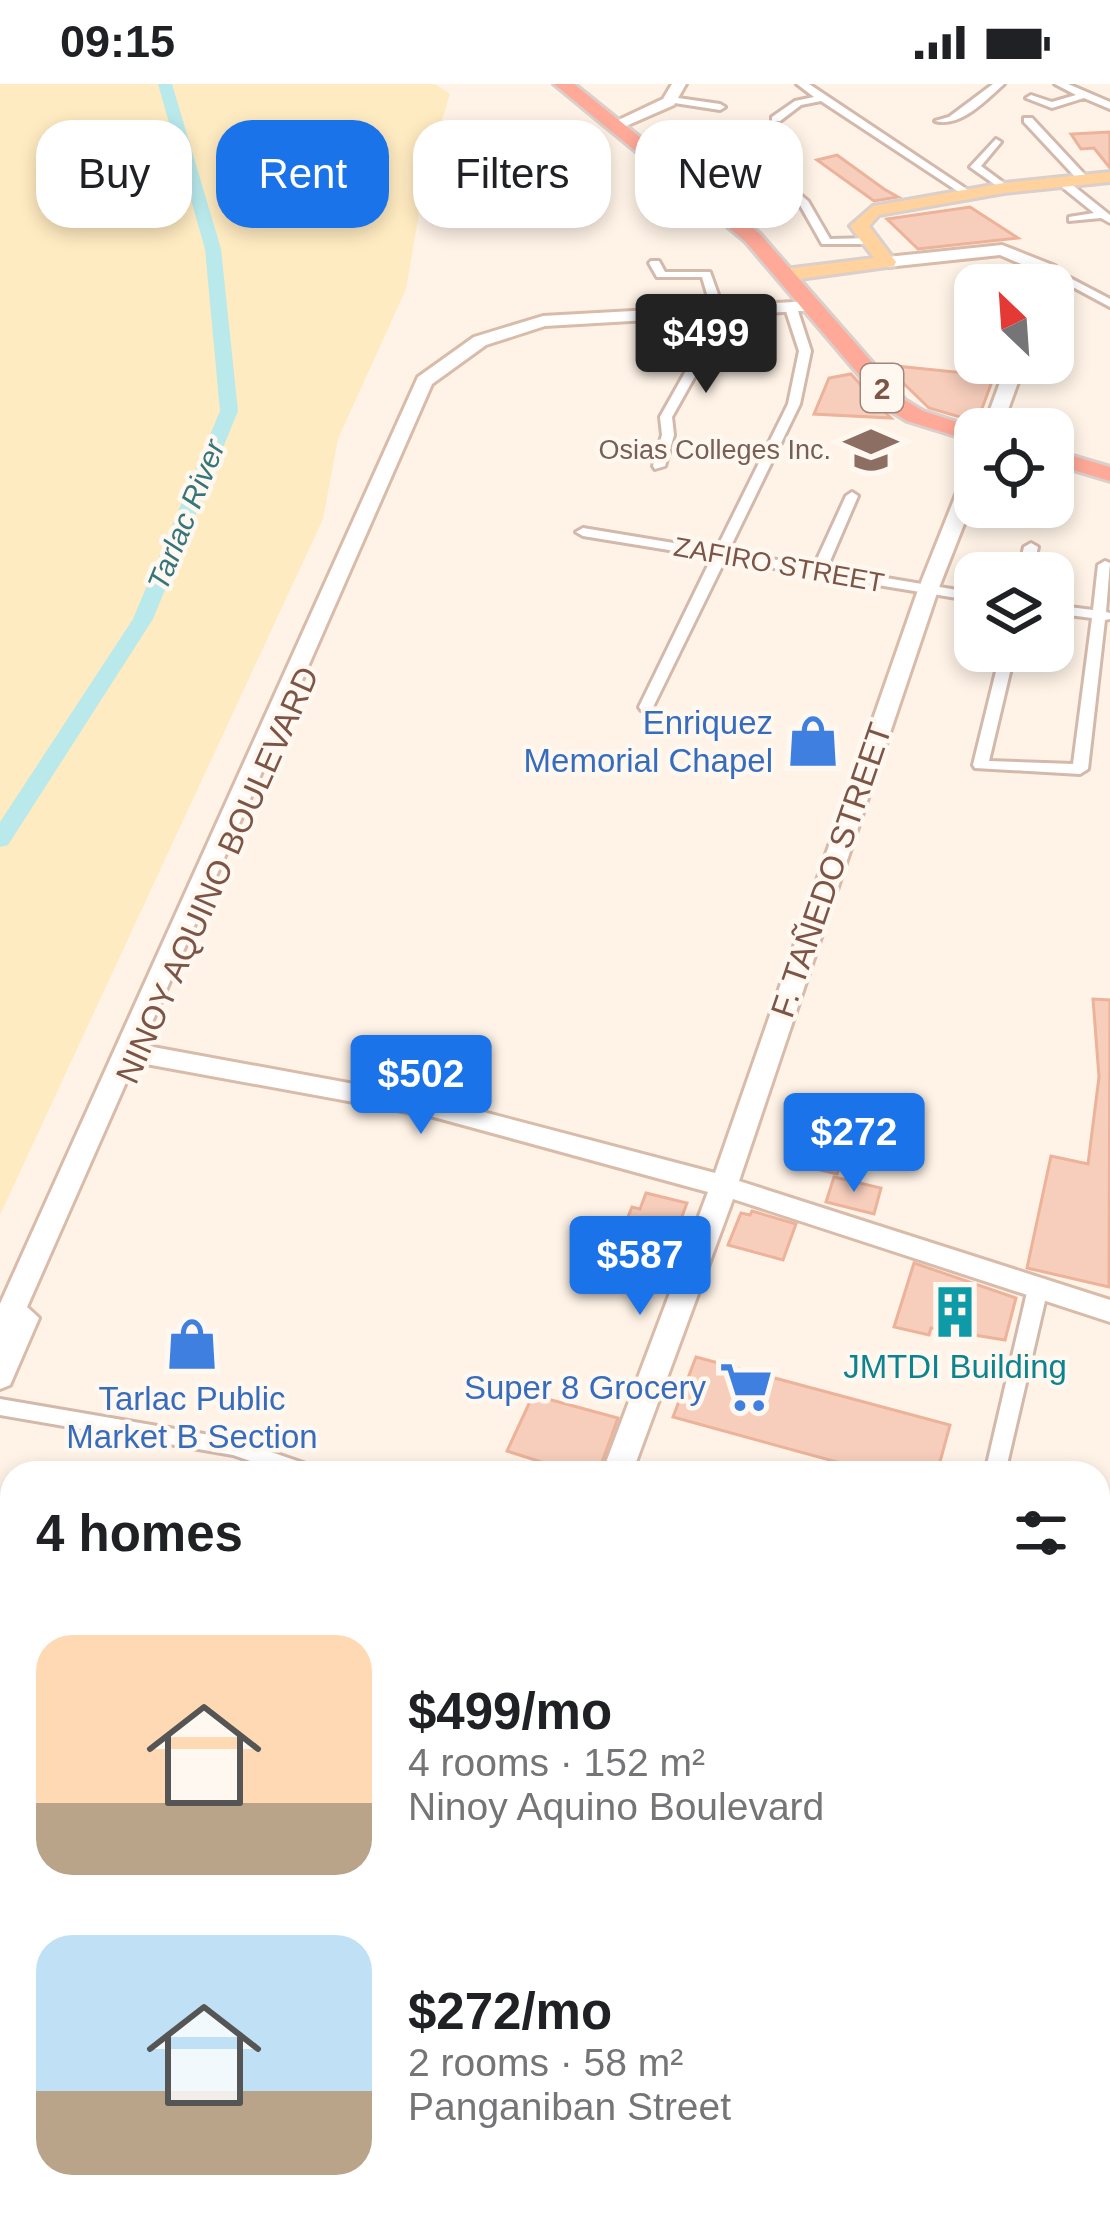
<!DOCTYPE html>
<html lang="en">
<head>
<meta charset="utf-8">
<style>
  body { margin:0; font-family:Helvetica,sans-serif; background:#f2f2f2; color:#202124; height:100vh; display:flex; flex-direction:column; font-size:45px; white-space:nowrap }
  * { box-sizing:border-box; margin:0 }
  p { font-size:39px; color:#757577 }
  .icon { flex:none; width:66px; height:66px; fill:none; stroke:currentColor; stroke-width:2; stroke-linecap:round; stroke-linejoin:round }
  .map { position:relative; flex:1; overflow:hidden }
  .panel { position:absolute; left:0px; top:1377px; width:1110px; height:768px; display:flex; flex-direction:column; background:#fff; border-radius:36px 36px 0 0; box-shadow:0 6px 18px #0003 }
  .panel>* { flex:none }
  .hud { position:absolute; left:36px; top:36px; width:1038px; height:108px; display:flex; gap:24px }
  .needle { width:78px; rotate:335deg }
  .fabs { position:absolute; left:954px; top:180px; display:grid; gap:24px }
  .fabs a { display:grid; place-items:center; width:120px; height:120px; border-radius:24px; background:#fff; box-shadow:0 6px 18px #0003; font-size:60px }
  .price { position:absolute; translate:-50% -102px; padding:0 27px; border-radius:12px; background:#1a73e8; color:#fff; font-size:39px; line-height:78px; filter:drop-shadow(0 3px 6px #0008) }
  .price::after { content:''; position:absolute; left:50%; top:72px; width:36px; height:27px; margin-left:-18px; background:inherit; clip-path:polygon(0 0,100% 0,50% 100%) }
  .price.active { background:#222; color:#fff }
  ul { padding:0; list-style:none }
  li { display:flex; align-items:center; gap:36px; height:300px; padding:0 36px }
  li span { display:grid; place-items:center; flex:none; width:336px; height:240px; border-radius:36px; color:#555 }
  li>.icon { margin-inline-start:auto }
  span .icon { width:144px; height:144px; fill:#fffc; stroke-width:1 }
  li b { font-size:51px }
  h2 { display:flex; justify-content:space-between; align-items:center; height:144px; padding:0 36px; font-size:51px }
  .chip { padding:0 42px; border-radius:36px; background:#fff; box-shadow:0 6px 18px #0003; font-size:42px; line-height:108px }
  .chip.active { background:#1a73e8; color:#fff }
  .status { display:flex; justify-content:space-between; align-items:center; height:84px; padding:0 60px; background:#fff; direction:ltr }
  .status svg { height:33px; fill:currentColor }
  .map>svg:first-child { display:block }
</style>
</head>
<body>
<div class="status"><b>09:15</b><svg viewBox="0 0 49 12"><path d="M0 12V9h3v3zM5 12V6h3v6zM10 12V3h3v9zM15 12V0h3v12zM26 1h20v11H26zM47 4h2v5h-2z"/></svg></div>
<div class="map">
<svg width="1110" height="2145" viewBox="0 0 1110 2145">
  <rect width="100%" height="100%" fill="#fff3e7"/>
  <path fill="#ffebc1" d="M 0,0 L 435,0 L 450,10 L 426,89 L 406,205 L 338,355 L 323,435 L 0,1131 Z"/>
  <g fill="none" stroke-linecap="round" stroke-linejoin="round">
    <path fill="#b9e9eb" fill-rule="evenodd" d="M 158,0 L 172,0 L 221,165 L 238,327 L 153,535 L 8,761 L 0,763 L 0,738 L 133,535 L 220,327 L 205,165 Z"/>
  </g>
  <g fill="#f7cebc" stroke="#ecb29a" stroke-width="3">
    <path d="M 1110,48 L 1110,84 L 1094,64 L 1081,65 L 1071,50 Z"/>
    <path d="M 837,71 L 884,105 L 898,113 L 874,117 L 817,76 Z"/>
    <path d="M 970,123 L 1018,154 L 918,165 L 887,135 Z"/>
    <path d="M 896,282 L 994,292 L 977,338 L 929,324 L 899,295 Z"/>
    <path d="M 851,290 L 886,329 L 891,334 L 814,330 L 829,294 Z"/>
    <path d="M 1093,915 L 1110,916 L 1109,1203 L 1027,1184 L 1051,1072 L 1088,1080 L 1099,993 Z"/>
    <path d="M 804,1055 L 846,1064 L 837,1090 L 795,1080 Z"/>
    <path d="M 834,1093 L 881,1104 L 874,1130 L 826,1118 Z"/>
    <path d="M 646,1109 L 687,1119 L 667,1172 L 617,1160 L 632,1123 L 640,1125 Z"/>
    <path d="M 752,1127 L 796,1140 L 783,1176 L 728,1161 L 741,1129 L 750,1131 Z"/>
    <path d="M 914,1179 L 1016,1214 L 1005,1256 L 931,1244 L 929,1251 L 894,1243 Z"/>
    <path d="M 696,1273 L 950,1341 L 937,1389 L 877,1389 L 673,1333 Z"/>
    <path d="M 533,1311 L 618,1334 L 598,1389 L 576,1389 L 507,1367 Z"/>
    <path d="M 0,1551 L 12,1554 L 12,1619 L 1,1648 Z"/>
    <path d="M 1098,1674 L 1110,1677 L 1110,1846 L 1098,1843 Z"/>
  </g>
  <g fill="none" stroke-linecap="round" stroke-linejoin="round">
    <g stroke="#d3b9ab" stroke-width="6">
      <g id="street">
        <path d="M 797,0 L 809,0 L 974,110 L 965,112 L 821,17 L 801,21 L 780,37 L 772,37 L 772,33 L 795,17 L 814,13 Z"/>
        <path d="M 993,0 L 1004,0 C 985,17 960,44 935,37 L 949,33 Z"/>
        <path d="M 1055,0 L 1068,0 L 1110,18 L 1110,25 L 1084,14 L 1052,24 L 1026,14 L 1031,11 L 1052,18 L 1076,11 Z"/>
        <path d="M 671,13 L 720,20 L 725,23 L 720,26 L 668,18 L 668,14 Z"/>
        <path d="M 1024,34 L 1032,34 L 1087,93 L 1087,97 L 1079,97 L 1024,38 Z"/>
        <path d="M 996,55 L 1001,58 L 981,82 L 1008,102 L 1008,106 L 1004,107 L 970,83 Z"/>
        <path d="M 760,84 L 768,84 L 808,117 L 830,155 L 870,154 L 875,157 L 870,160 L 822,160 L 800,121 L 760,88 Z"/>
        <path d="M 1057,95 L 1065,95 L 1110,131 L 1110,139 L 1101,134 L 1069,137 L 1069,133 L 1094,129 L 1057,99 Z"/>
        <path d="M 651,177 L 659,177 L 665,188 L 710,188 L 724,227 L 722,229 L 712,227 L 702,193 L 657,193 L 649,179 Z"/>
        <path d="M 1049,183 L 1110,215 L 1110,223 L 1045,188 L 1043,186 Z"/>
        <path d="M 791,221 L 797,224 L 811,267 L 800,320 L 728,468 L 814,482 L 846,412 L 852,408 L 858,412 L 827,484 L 975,509 L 975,517 L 725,476 L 653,623 L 646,627 L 641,626 L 639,623 L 712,473 L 583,452 L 576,448 L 583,444 L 716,466 L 788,320 L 799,267 L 785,224 Z"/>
        <path d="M 702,225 L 712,227 L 699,285 L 672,333 L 674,351 L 665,382 L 655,385 L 653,382 L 662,351 L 660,333 L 687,285 Z"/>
        <path d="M 1031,459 L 1038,463 L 1032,489 L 1018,489 L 1024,463 Z"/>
        <path d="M 1105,477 L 1110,479 L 1106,528 L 1110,529 L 1110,535 L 1105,536 L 1088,685 L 1080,690 L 975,684 L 973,681 L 1001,567 L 1015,567 L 989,677 L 1073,680 L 1092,534 L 1053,529 L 1053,521 L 1093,526 L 1098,481 Z"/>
        <path d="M 1038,1197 L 1045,1199 L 1048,1204 L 1005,1389 L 985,1389 L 1028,1204 L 1031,1199 Z"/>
        <path d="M 0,1315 L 233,1355 L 315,1383 L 318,1389 L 284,1389 L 233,1371 L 0,1331 Z"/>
        <path d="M 0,1528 L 12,1532 L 12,1550 L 0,1546 Z"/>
        <path d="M 1098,1649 L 1110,1653 L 1110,1673 L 1098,1669 Z"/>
        <path d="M 1098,1853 L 1110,1856 L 1110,1880 L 1098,1877 Z"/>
        <path d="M 12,1881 L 12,1923 L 9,1931 L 0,1934 L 0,1893 L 3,1885 Z"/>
        <path d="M 575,2133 L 601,2133 L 597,2145 L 571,2145 Z"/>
      </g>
    </g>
    <g stroke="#d9bbaa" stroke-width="6">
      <g id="secondary">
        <path d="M 672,0 L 686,0 L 674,21 L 619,45 L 606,42 L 663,15 Z"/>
        <path d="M 1002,161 L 1055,182 L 1053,202 L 1037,201 L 1040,188 L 1000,171 L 887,183 L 879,178 L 887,173 Z"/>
        <path d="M 812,217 L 818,218 L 818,226 L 545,242 L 486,261 L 432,300 L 142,961 L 430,1014 L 715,1089 L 918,506 L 965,388 L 975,382 L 975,412 L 938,506 L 739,1097 L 1110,1216 L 1110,1238 L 733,1115 L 632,1389 L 602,1389 L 708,1108 L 430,1032 L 135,978 L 27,1223 L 39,1234 L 10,1301 L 0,1305 L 0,1220 L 418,293 L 474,253 L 543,232 Z"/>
        <path d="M 1007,279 L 1025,279 L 1001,345 L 983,345 Z"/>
        <path d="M 0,1781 L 12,1784 L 12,1818 L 0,1815 Z"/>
        <path d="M 331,2133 L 371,2133 L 367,2145 L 327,2145 Z"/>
        <path d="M 781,2133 L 821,2133 L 819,2145 L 779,2145 Z"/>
        <path d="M 951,2133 L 1021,2133 L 1026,2145 L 956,2145 Z"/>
      </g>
    </g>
    <g stroke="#dacfcb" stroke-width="6">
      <path id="primary" d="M 1110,88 L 1110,98 L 1004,109 L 879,131 L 869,142 L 896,178 L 894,182 L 785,197 L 776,191 L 785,185 L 874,174 L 850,142 L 873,122 L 1004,99 Z"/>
    </g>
    <g stroke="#dacfcb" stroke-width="6">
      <g id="highway">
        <path d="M 554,0 L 574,0 L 759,149 L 905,316 L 923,327 L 979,345 L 975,345 L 975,358 L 907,337 L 889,326 L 745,157 Z"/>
        <path d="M 1053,366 L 1110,383 L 1110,397 L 1053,380 Z"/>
      </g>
    </g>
    <use href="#street" fill="#fff" fill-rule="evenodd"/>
    <use href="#secondary" fill="#fff" fill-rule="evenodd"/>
    <use href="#primary" fill="#ffd29e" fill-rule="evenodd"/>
    <use href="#highway" fill="#ffa998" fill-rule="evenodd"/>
  </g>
  <defs>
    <g id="university-bare" transform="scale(4.14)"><path d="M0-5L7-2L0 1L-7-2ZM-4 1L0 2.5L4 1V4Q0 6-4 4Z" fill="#8d6e63" stroke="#fff8f0" stroke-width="2.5" paint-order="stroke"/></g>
    <g id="shop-bare" transform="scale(4.14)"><path d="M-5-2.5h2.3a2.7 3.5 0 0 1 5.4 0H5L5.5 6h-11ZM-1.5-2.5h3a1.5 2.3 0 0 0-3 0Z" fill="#3f7fe0" stroke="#fff8f0" stroke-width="2.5" paint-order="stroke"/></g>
    <g id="building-bare" transform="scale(4.14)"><path d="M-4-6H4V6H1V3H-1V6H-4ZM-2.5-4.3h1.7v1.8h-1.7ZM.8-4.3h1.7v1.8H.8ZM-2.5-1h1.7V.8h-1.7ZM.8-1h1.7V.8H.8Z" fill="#0f9aa8" stroke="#fff8f0" stroke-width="2.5" paint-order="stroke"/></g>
    <g id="supermarket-bare" transform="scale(4.14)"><path d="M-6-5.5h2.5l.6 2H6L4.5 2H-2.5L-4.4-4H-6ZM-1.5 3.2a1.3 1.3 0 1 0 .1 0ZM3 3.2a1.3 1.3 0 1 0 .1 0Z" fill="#3f7fe0" stroke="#fff8f0" stroke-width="2.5" paint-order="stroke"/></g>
  </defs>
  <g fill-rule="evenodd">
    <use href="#university-bare" x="871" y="366"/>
    <use href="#shop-bare" x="813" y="657"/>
    <use href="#building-bare" x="955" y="1228"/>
    <use href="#shop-bare" x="192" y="1260"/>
    <use href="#supermarket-bare" x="746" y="1303"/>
  </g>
  <g text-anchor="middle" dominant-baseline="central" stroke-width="9" stroke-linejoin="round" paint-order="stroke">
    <g font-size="27" fill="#785e54" stroke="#fff8f0" text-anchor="end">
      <text x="831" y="366">Osias Colleges Inc.</text>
    </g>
    <g font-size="27" fill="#7c5547" stroke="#fff8f0">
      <text transform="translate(779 481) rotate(10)">ZAFIRO STREET</text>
    </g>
    <rect fill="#fff8f0" stroke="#a3867a" stroke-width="3" x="861" y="280" width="42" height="48" rx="9"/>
    <g font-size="30" font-weight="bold" fill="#7c5547">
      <text x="882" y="304">2</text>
    </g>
    <g font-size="30" font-style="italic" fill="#36767b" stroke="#fff8f0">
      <text transform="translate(186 431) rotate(-68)">Tarlac River</text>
    </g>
    <g font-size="33" fill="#366cbe" stroke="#fff8f0" text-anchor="end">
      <text x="773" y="638">Enriquez<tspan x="773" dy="38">Memorial Chapel</tspan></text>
      <text x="706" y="1303">Super 8 Grocery</text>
      <text x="192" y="1314" text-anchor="middle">Tarlac Public<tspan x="192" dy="38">Market B Section</tspan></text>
    </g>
    <g font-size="33" fill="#7c5547" stroke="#fff8f0">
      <text transform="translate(831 786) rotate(-71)">F. TAÑEDO STREET</text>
      <text transform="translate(217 791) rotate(-66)">NINOY AQUINO BOULEVARD</text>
    </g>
    <g font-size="33" fill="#0d838f" stroke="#fff8f0">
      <text x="955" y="1282">JMTDI Building</text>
    </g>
  </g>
</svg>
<div class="fabs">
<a><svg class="needle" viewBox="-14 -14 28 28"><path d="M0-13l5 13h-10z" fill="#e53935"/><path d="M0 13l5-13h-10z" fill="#757577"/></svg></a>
<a><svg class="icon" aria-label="locate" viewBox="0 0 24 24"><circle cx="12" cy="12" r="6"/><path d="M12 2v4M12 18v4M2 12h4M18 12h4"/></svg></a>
<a><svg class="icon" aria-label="layers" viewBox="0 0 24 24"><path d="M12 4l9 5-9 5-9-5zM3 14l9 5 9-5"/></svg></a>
</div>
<b class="price active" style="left:706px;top:312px">$499</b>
<b class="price" style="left:421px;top:1053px">$502</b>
<b class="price" style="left:854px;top:1111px">$272</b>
<b class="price" style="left:640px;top:1234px">$587</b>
<div class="hud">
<a class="chip">Buy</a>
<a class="chip active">Rent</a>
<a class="chip">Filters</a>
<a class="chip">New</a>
</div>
<section class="panel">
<h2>4 homes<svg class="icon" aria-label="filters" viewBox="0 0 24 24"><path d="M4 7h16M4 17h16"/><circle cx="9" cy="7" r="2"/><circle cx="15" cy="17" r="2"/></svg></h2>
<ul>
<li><span style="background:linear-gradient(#ffd9b3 70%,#b9a48a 0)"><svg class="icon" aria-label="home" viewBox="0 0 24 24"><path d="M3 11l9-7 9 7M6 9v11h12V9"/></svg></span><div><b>$499/mo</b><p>4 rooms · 152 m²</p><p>Ninoy Aquino Boulevard</p></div></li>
<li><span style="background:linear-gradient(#bfe0f5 65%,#b9a48a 0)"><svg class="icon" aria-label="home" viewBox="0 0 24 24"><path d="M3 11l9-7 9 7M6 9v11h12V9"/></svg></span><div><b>$272/mo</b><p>2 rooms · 58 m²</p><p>Panganiban Street</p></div></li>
</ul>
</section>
</div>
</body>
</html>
